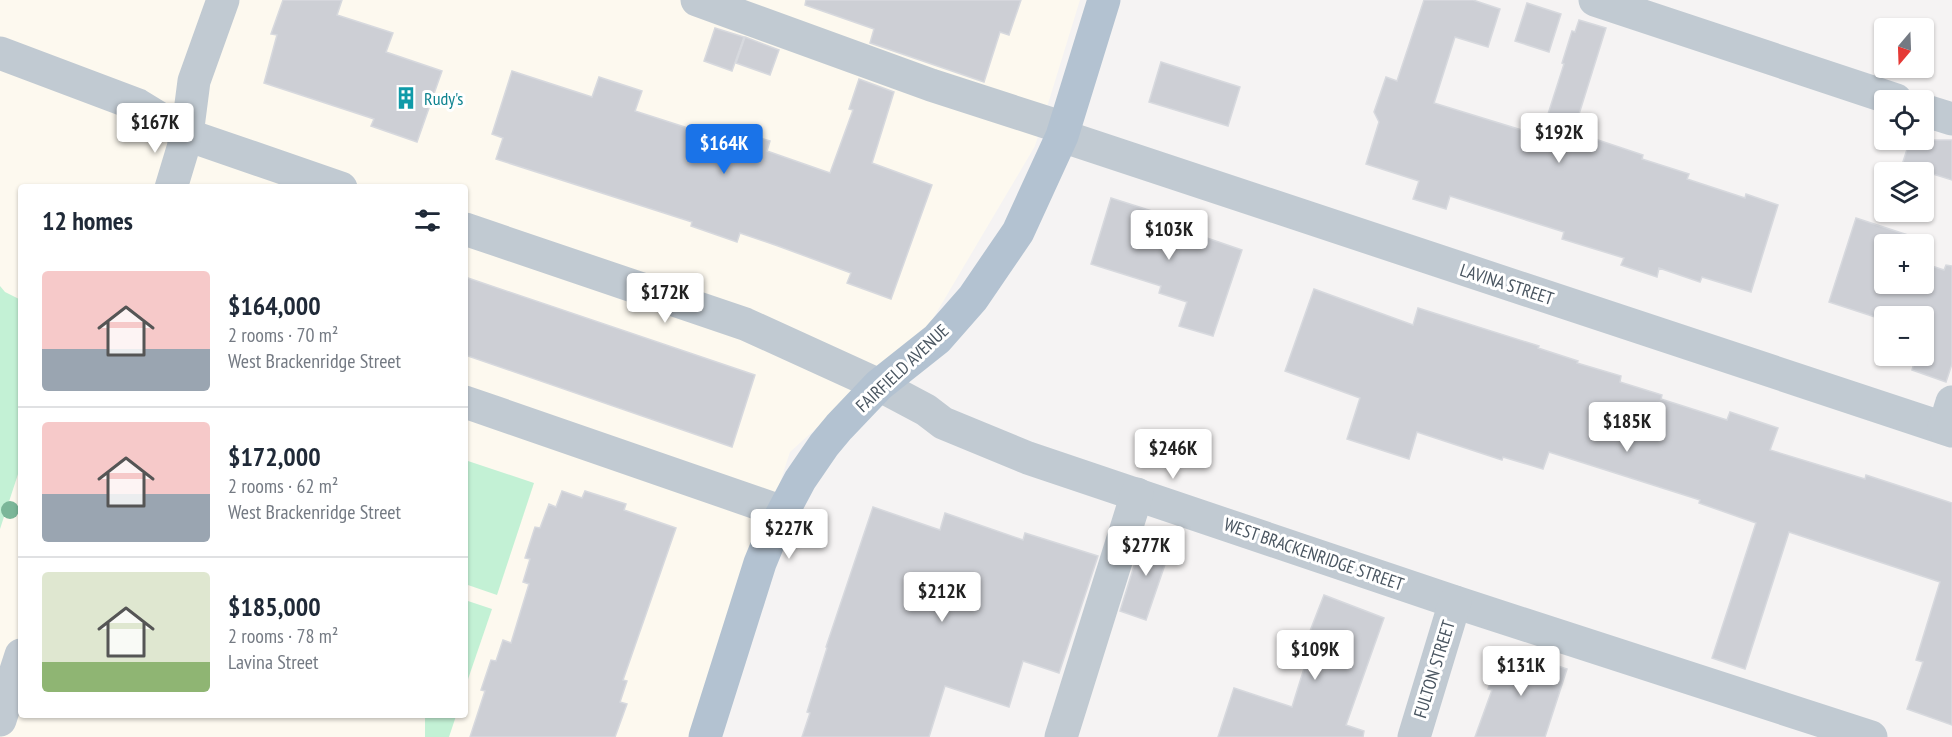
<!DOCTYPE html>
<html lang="en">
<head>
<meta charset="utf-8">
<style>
  body { margin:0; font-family:"PT Sans Narrow",sans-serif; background:#f6f6f7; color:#1f2937; height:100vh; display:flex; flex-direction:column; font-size:22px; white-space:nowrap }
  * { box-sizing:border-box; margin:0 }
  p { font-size:20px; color:#747a83 }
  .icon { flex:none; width:33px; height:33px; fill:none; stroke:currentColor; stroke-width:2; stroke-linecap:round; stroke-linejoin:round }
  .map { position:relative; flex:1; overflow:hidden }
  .sheet { position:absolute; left:18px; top:184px; width:450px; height:534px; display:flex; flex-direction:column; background:#fff; border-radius:6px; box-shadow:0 2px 4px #0004 }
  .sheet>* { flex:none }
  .needle { width:39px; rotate:199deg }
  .buttons { position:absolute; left:1874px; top:18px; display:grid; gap:12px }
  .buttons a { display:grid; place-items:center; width:60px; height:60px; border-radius:6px; background:#fff; box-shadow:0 2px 4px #0004; font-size:30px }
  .price { position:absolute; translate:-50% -51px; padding:0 14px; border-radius:6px; background:#fff; color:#222; font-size:20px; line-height:39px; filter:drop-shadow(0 2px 3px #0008) }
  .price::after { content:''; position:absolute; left:50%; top:36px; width:18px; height:14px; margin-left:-9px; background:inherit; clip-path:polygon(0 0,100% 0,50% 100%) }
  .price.current { background:#1a73e8; color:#fff }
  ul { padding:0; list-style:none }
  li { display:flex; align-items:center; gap:18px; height:150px; padding:0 24px }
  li+li { border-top:2px solid #e0e1e3 }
  li span { display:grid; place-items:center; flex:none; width:168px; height:120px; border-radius:6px; color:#555 }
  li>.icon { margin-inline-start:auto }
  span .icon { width:72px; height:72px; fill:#fffc; stroke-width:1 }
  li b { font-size:26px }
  h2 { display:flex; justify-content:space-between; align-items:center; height:72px; padding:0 24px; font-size:26px }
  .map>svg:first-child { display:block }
</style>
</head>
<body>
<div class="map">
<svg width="1952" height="737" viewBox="0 0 1952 737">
  <rect width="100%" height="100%" fill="#f5f3f3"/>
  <path fill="#fdf9ef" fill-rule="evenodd" d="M 0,0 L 1080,0 L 1035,146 L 928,327 L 790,452 L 696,737 L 0,737 ZM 21,188 L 465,188 L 465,716 L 21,716 Z"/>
  <g fill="#c3f1d5">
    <path d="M 0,286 L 5,292 L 21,300 L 21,465 L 0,529 Z"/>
    <path d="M 465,460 L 534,483 L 497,595 L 465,584 Z"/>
    <path d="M 465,600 L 492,609 L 465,688 Z"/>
    <path d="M 425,716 L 456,716 L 449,737 L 425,737 Z"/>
  </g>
  <g fill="#cdcfd5" stroke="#d7d9de" stroke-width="1.5">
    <path d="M 283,0 L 342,0 L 337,15 L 393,33 L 386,52 L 442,71 L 417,142 L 371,126 L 374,119 L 264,83 L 277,35 L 271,34 Z"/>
    <path d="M 806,0 L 1021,0 L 1009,35 L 1000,32 L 984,82 L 870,43 L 874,29 L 805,5 Z"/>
    <path d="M 1424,0 L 1473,0 L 1500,9 L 1488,47 L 1455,37 L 1434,103 L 1541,136 L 1564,64 L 1562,63 L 1572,31 L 1575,32 L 1579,20 L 1606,28 L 1575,127 L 1578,129 L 1577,133 L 1643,155 L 1642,159 L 1689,174 L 1687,179 L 1745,198 L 1746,194 L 1778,205 L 1751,292 L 1702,277 L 1700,282 L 1659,268 L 1657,277 L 1621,265 L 1624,258 L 1562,239 L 1564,232 L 1450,196 L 1446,209 L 1413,199 L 1419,181 L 1366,164 L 1379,122 L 1374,112 L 1386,77 L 1397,81 Z"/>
    <path d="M 1527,3 L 1561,14 L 1549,52 L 1515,41 Z"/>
    <path d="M 715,28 L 744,37 L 732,71 L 704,61 Z"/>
    <path d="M 745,37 L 779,50 L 770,75 L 736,63 Z"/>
    <path d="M 1161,62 L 1240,87 L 1228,126 L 1149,102 Z"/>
    <path d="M 512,71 L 592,97 L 599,77 L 642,91 L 635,111 L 719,138 L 723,126 L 770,141 L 767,151 L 830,173 L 853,110 L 849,109 L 859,79 L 894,92 L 872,163 L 932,185 L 891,299 L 847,283 L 851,273 L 778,246 L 740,233 L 737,242 L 691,226 L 692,222 L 496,159 L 503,138 L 492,134 Z"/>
    <path d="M 1910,140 L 1952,140 L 1952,180 L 1933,174 L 1932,177 L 1923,175 L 1923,172 L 1916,172 L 1901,168 Z"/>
    <path d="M 1111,198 L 1171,217 L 1169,225 L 1242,250 L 1213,336 L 1179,326 L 1187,302 L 1159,293 L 1161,286 L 1091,264 Z"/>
    <path d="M 1856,218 L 1914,237 L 1912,244 L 1884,244 L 1884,284 L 1923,284 L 1923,263 L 1944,270 L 1946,265 L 1952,266 L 1952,364 L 1946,382 L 1912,370 L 1916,356 L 1923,356 L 1923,316 L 1884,316 L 1884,320 L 1829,302 Z"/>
    <path d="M 465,277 L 755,375 L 732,447 L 465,355 Z"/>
    <path d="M 1314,289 L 1413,325 L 1418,308 L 1539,346 L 1538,348 L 1578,361 L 1577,363 L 1621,376 L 1620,382 L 1662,395 L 1661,399 L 1727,420 L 1730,412 L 1778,428 L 1770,450 L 1865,479 L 1866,475 L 1952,503 L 1952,725 L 1907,709 L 1923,662 L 1916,660 L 1940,582 L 1789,532 L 1745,669 L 1712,658 L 1756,523 L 1699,503 L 1700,500 L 1549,452 L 1543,469 L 1503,457 L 1502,460 L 1417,432 L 1409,459 L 1347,439 L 1360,398 L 1285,371 Z"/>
    <path d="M 562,491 L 582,498 L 585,491 L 626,504 L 624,510 L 676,528 L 623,680 L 627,681 L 620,702 L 627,704 L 615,737 L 470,737 L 485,691 L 481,690 L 491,660 L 496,661 L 503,640 L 511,643 L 529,584 L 523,582 L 530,559 L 525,558 L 535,527 L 540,528 L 549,504 L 556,507 Z"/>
    <path d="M 873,507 L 940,530 L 945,513 L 1023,540 L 1025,533 L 1098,556 L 1059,673 L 1023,661 L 1009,707 L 945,686 L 929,737 L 802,737 L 810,713 L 807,712 L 827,648 L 826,647 Z"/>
    <path d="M 1144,534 L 1172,544 L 1146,620 L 1120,611 Z"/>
    <path d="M 1324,595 L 1384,618 L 1346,725 L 1364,731 L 1363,737 L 1218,737 L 1234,688 L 1292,707 L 1311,646 L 1305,644 Z"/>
    <path d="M 1510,650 L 1567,669 L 1545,737 L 1475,737 L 1492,690 L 1488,689 L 1501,651 L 1508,654 Z"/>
  </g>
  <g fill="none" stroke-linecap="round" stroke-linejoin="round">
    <g stroke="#c1cad2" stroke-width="33">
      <path d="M 697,0 L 931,85 L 1064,128"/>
      <path d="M 1595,0 L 1896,100"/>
      <path d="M 0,53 L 138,105 L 187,135 L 341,188"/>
      <path d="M 1923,110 L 1952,119"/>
      <path d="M 1062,136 L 1952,431"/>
      <path d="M 171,188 L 187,135 L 194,81 L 223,0"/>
      <path d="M 465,229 L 745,324 L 879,385 L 926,410 L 943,423 L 1028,458 L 1455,602 L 1871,737"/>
      <path d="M 465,402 L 783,512"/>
      <path d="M 1944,428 L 1952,402"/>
      <path d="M 0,720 L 21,655"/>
      <path d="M 1061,737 L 1137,494"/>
      <path d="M 1414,737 L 1455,602"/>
    </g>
    <path stroke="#b3c2d1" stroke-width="33" d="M 705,737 L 760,563 L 774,529 L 800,480 L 824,445 L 839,427 L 879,385 L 937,339 L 973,298 L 1018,232 L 1062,136 L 1104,0"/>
  </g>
  <circle fill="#7bb799" cx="10" cy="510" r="9"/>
  <defs>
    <g id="building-bare" transform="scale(1.8)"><path d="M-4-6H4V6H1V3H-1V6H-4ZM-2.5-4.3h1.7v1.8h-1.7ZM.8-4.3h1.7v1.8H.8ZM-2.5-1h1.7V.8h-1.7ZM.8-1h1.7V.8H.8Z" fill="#0f9aa8" stroke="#fff" stroke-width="2.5" paint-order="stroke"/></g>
  </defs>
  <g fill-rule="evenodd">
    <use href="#building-bare" x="406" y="98"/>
  </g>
  <g text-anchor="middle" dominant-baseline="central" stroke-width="6" stroke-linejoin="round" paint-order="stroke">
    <g font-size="18" fill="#0d838f" stroke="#fff" text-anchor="start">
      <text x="424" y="98">Rudy's</text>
    </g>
    <g font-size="18" fill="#4a5661" stroke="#fff">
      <text transform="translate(1507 284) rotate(18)">LAVINA STREET</text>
      <text transform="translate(902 368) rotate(-43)">FAIRFIELD AVENUE</text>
      <text transform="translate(1314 554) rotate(19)">WEST BRACKENRIDGE STREET</text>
      <text transform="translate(1434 669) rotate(-73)">FULTON STREET</text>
    </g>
  </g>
</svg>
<div class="buttons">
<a><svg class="needle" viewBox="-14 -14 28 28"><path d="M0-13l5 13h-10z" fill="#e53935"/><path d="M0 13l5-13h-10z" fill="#747a83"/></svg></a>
<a><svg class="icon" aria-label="locate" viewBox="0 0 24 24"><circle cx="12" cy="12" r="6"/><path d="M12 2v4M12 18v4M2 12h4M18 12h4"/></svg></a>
<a><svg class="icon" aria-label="layers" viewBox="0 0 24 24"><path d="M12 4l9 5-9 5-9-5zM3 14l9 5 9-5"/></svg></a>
<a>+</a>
<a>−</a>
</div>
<b class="price" style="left:155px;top:154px">$167K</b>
<b class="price" style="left:1559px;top:164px">$192K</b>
<b class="price current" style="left:724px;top:175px">$164K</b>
<b class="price" style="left:1169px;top:261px">$103K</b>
<b class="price" style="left:665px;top:324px">$172K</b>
<b class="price" style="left:1627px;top:453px">$185K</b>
<b class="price" style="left:1173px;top:480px">$246K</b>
<b class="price" style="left:789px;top:560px">$227K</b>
<b class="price" style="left:1146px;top:577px">$277K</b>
<b class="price" style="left:942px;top:623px">$212K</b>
<b class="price" style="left:1315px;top:681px">$109K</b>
<b class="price" style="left:1521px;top:697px">$131K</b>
<section class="sheet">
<h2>12 homes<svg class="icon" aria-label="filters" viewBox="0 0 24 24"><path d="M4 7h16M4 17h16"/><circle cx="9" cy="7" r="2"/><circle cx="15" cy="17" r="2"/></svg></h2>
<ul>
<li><span style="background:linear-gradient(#f6c9c9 65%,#9aa5b1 0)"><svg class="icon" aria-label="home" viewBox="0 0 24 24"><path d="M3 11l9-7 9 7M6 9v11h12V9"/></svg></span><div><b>$164,000</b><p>2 rooms · 70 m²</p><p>West Brackenridge Street</p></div></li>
<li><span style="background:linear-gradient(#f6c9c9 60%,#9aa5b1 0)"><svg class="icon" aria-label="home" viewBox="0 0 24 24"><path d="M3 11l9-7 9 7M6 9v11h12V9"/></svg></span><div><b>$172,000</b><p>2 rooms · 62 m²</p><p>West Brackenridge Street</p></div></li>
<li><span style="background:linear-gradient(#dfe7d0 75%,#8fb573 0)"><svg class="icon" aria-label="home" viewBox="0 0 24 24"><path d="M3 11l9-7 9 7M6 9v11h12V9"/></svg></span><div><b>$185,000</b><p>2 rooms · 78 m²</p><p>Lavina Street</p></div></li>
</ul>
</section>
</div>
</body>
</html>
